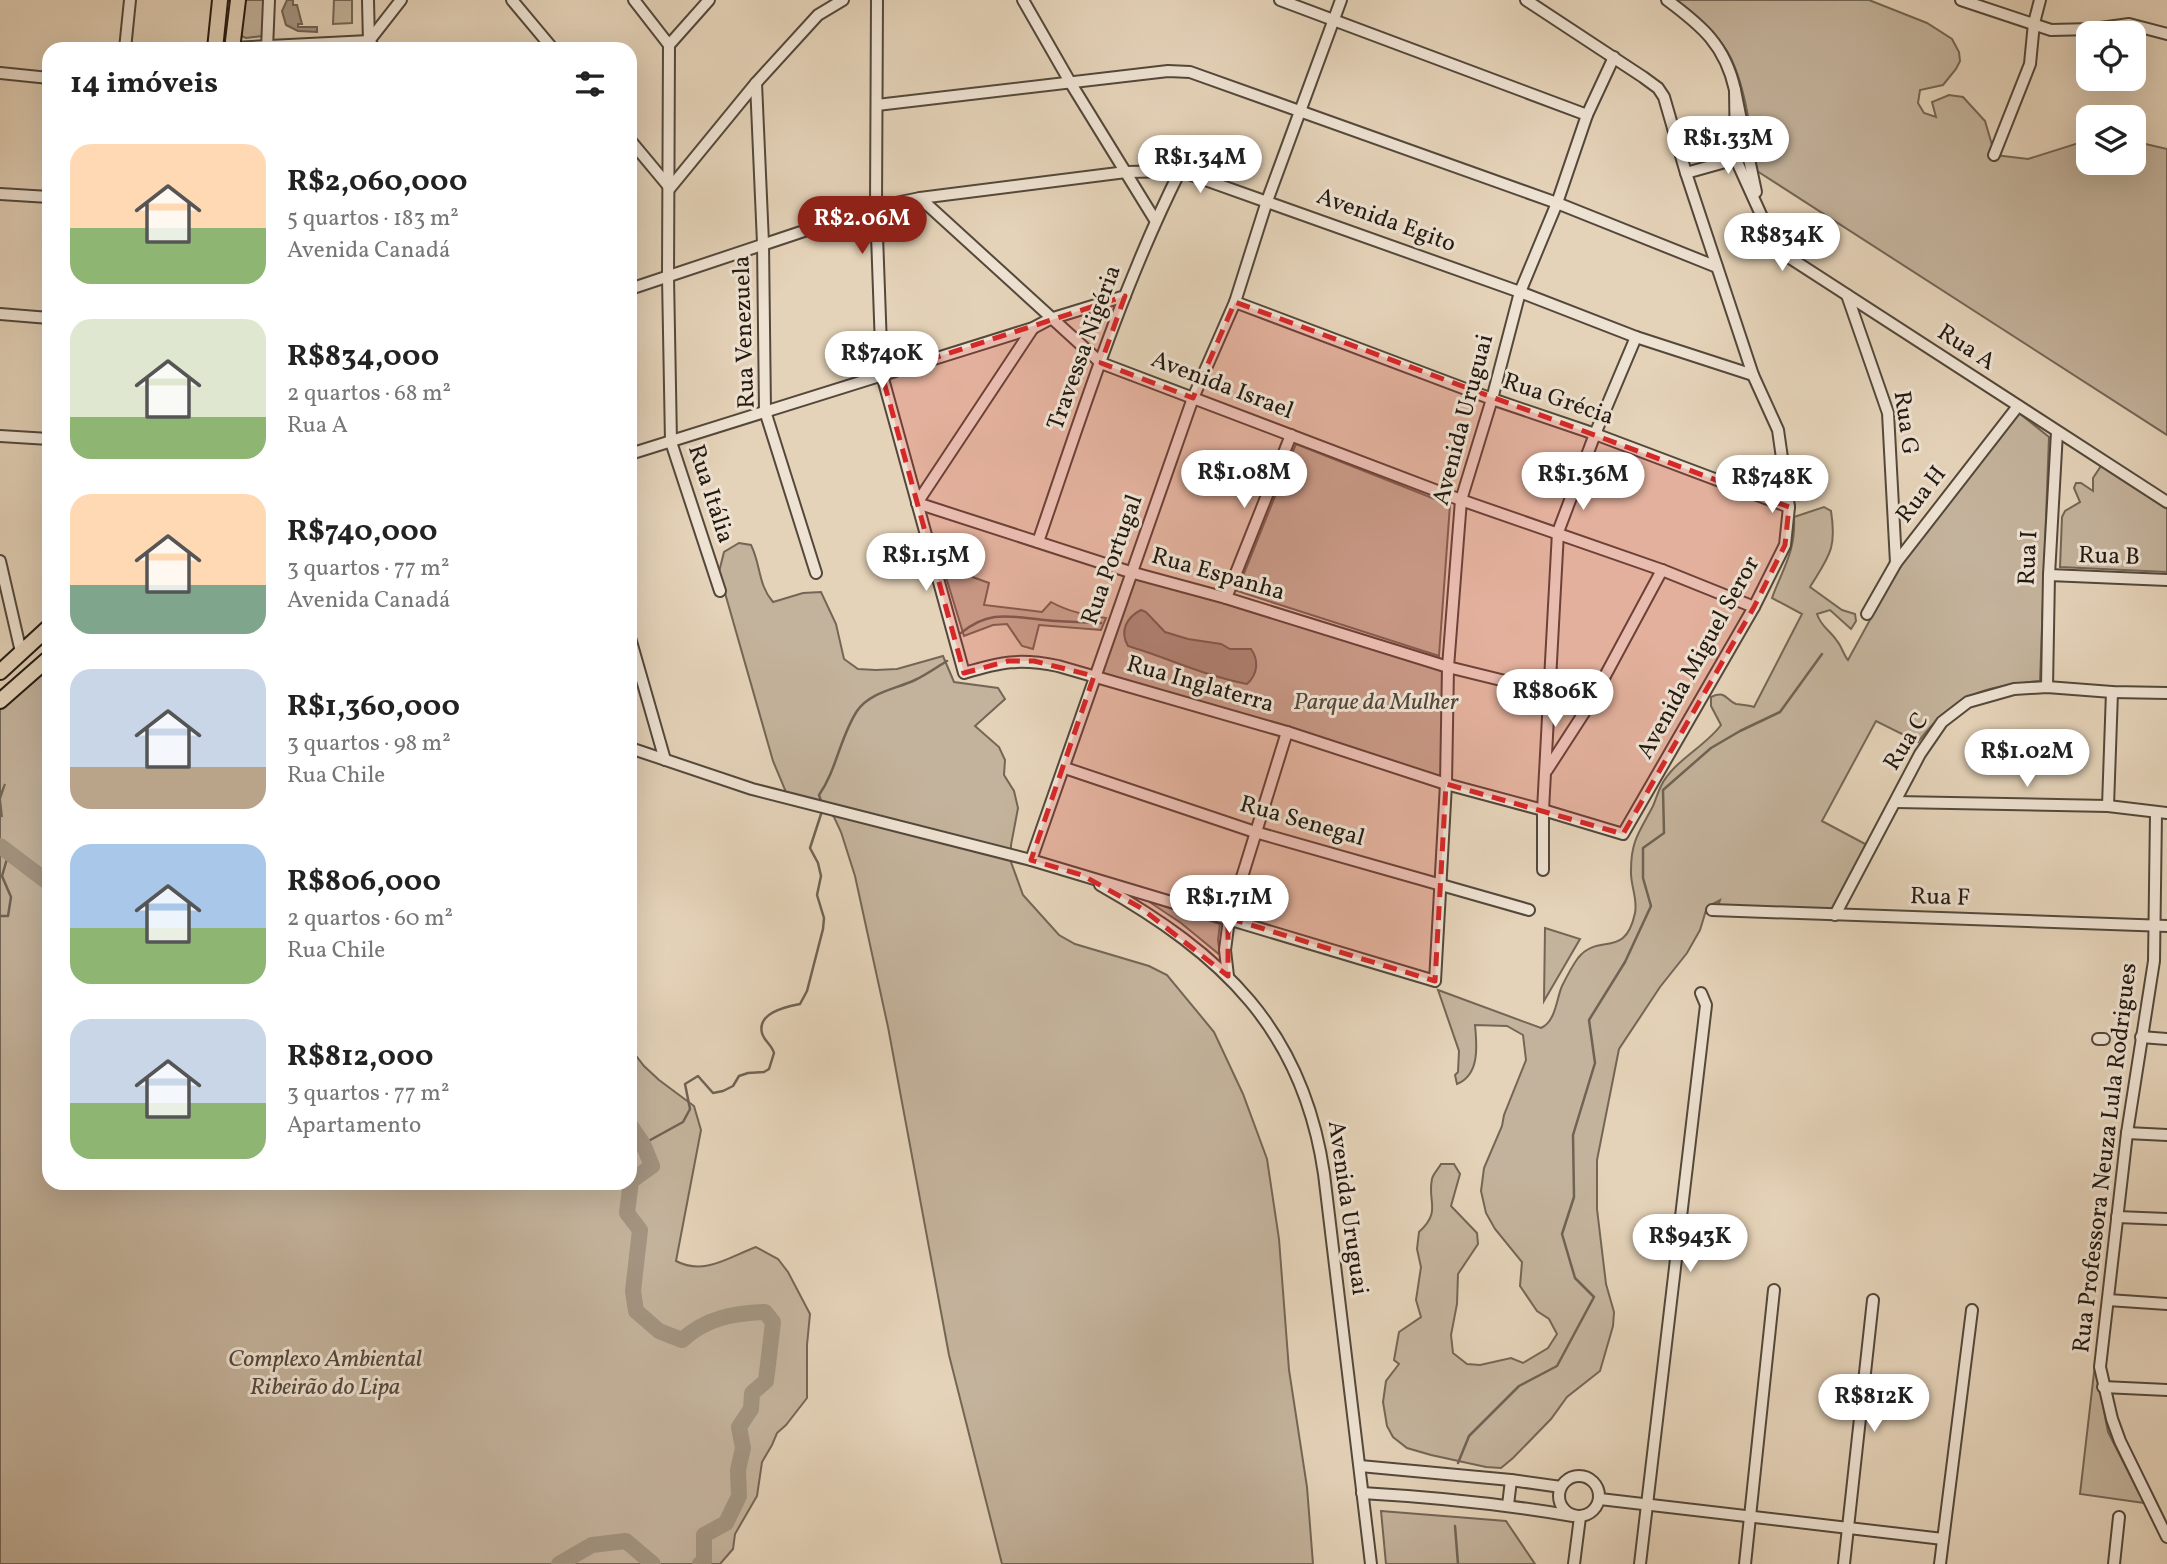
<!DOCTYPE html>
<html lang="pt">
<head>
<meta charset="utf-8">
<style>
  body { margin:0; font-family:Vollkorn,serif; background:#f6f6f6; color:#222; height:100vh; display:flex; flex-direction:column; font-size:26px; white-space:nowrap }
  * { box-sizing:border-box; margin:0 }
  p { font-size:23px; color:#767676 }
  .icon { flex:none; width:38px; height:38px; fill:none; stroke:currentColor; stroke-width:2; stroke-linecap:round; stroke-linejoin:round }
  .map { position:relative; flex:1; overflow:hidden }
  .details { position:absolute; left:42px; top:42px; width:595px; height:1148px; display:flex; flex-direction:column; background:#fff; border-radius:21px; box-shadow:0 7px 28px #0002 }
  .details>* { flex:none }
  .tools { position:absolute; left:2076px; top:21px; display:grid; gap:14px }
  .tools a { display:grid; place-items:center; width:70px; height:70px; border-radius:14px; background:#fff; box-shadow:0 7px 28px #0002; font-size:35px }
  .price { position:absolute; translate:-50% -60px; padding:0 16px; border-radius:24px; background:#fff; color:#222; font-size:23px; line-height:46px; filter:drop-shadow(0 2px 4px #0008) }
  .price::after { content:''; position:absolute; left:50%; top:42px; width:21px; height:16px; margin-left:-10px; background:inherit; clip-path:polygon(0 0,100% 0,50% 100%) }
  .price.active { background:#8f2418; color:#fff }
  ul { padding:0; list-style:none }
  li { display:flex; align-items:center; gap:21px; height:175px; padding:0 28px }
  li span { display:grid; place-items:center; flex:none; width:196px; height:140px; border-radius:21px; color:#555 }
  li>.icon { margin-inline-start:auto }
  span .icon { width:84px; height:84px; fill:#fffc; stroke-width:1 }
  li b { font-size:30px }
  h2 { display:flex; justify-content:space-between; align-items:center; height:84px; padding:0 28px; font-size:30px }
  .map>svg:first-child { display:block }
</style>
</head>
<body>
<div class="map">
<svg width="2167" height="1564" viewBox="0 0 2167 1564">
  <rect width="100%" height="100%" fill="#e5d3b9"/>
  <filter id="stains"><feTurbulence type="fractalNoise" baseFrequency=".00286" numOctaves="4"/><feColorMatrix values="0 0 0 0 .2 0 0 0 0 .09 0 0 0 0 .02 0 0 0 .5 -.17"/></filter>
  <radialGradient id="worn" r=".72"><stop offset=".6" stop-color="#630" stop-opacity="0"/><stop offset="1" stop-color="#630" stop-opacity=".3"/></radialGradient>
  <g fill="#c4b39c" stroke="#736656" stroke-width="2">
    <path d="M 242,0 L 266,0 L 262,36 L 246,38 L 239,35 Z"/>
    <path d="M 334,0 L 352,0 L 352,23 L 333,24 Z"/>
    <path d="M 1673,0 L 1869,0 L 1927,23 L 1952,39 L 1959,52 L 1960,61 L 1956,69 L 1943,85 L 1920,90 L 1918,103 L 1924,113 L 1936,117 L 1932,102 L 1949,95 L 1963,97 L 1985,121 L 1995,155 L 2028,159 L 2088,140 L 2088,163 L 2133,163 L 2133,141 L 2167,149 L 2167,435 L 1757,171 C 1751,136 1745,77 1725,48 C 1712,28 1691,15 1673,0 Z"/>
    <path d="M 2019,413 L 2049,437 L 2040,681 C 1983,686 1954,695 1918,742 L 1876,721 L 1822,821 L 1867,845 L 1832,909 L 1718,906 L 1720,900 L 1707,907 L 1700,930 L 1687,953 L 1660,987 L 1619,1049 L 1597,1160 L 1597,1209 L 1606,1284 L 1614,1312 L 1613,1326 L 1600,1371 L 1567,1397 L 1551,1419 L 1513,1458 L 1501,1468 L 1486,1467 L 1431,1455 L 1407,1448 L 1393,1437 L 1387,1426 L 1383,1402 L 1386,1381 L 1399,1364 L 1394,1360 L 1399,1332 L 1421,1317 L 1416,1300 L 1421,1267 L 1417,1249 L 1419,1232 C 1442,1211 1427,1202 1432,1179 C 1433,1174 1439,1168 1441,1164 L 1454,1164 L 1460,1174 L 1451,1206 L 1477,1233 L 1478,1244 L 1458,1274 L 1457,1304 L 1451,1335 L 1453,1353 L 1467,1364 L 1480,1365 L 1511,1358 L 1523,1363 L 1548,1348 L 1557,1334 L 1549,1319 L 1537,1311 L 1520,1286 L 1522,1262 L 1495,1229 L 1486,1213 L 1481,1191 L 1484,1168 L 1502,1126 L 1504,1115 L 1526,1060 L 1523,1035 L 1507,1026 L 1475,1025 C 1477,1045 1480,1075 1457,1084 L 1455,1075 L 1458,1072 L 1459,1051 L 1438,990 L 1541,1028 C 1556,1021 1556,1000 1562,986 C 1566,978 1572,966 1578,958 C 1599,932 1625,960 1635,913 C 1638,898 1630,885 1631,870 C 1631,840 1640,831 1653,806 C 1656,799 1658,792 1661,786 C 1673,761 1705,747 1721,725 L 1711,706 L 1711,697 C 1727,690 1725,700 1736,704 C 1742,705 1748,705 1754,707 L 1802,614 L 1772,598 C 1783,568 1796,551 1794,517 L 1824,507 L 1831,511 C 1837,549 1829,556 1810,587 L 1842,610 L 1855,614 L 1856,621 L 1851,629 L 1830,610 L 1817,614 C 1821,627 1830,630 1837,641 C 1842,647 1843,654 1848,660 L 1900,565 Z"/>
    <path d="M 1296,444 L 1450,505 L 1439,656 L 1237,591 Z"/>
    <path d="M 2101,466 L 2167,509 L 2167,572 L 2060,567 L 2062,517 L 2065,511 L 2080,502 L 2074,488 L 2076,483 L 2081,483 L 2093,491 L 2093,478 Z"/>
    <path d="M 739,543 L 751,545 C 761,565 758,585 773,602 L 803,593 L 821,592 L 836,624 L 844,659 L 858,669 L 876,670 L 897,669 L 943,656 L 954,682 L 998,688 L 1005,699 L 975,726 L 999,747 L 1005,760 L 1004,775 L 1014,791 L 1018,808 L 1011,845 L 1011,862 L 1023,895 L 1059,935 L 1075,944 L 1149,966 L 1167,975 L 1214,1032 L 1243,1094 L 1267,1159 L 1279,1239 L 1289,1370 L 1307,1487 L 1313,1564 L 1002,1564 L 949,1355 L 888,1027 L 855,876 L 841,832 L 834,817 L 822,805 L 788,797 L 773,761 L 719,572 L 724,552 Z"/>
    <path d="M 967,575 L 989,583 L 984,605 L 1042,612 L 1051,602 C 1069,612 1086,615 1106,618 L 1101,630 L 1039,625 L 1033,649 L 1022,646 L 1007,624 L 993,625 L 964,636 L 946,577 Z"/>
    <path d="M 1134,576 L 1446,668 L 1443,778 L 1098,674 Z"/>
    <path d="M 49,668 L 49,1183 L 630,1183 L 630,1048 L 644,1066 L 659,1080 L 694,1106 L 701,1130 L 676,1261 C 704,1276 729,1257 756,1247 L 778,1259 L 788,1272 L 810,1314 L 807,1345 L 807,1398 L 786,1425 L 777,1433 L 772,1445 L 762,1462 L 757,1496 L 735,1534 L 733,1549 L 720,1564 L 0,1564 L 0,805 L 2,817 L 0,799 L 5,784 L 0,796 L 0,709 Z"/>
    <path d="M 1148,901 L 1220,924 L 1218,940 L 1220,955 L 1181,923 Z"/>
    <path d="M 1545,928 L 1580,939 L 1544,1001 Z"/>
    <path d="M 2095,1364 L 2108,1432 L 2144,1503 L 2080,1494 Z"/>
    <path d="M 1381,1511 L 1506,1521 L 1535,1564 L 1386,1564 Z"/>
  </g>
  <g fill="#a39480" stroke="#6f6354" stroke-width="2">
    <path d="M 287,0 L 293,0 L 293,5 L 297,5 L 302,24 L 298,24 L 298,27 L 317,27 L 317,32 L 298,31 L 286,25 L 282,11 Z"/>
    <path d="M 1141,610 L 1146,612 L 1165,632 L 1188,639 L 1221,644 L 1230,649 L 1251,649 C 1259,660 1258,674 1247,684 C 1205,676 1168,658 1128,646 C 1119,631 1127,617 1141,610 Z"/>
  </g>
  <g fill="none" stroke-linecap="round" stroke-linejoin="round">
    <g stroke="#6f6354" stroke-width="2.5">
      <path d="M 961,633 C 990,609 1011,617 1045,620 C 1064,622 1082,622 1101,623"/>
      <path d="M 821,801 L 819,795 C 837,769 840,737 857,711 C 870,692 896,689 915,680 C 926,675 937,667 947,661"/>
      <path d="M 0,916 L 8,916 L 11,897 L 2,876 L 9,852"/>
      <path d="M 643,1144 L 683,1122 L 690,1109 L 685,1084 L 698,1076 L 713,1093 L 723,1091 L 733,1086 L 739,1076 L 748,1073 L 764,1072 L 769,1069 L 774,1053 C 772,1045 764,1041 762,1033 C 757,1013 785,1007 800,1004 L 807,991 L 823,929 L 824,918 L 817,895 L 821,876 L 818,863 L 810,848 L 822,811"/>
      <path d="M 1458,1463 L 1469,1436 L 1519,1386 L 1557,1366 L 1594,1297 L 1575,1278 L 1562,1234 L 1574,1197 L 1573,1135 L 1595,1063 L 1589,1020 L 1625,962 L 1651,906 L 1643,878 L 1643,848 L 1664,833 L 1663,790 L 1711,748 L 1740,731 L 1780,712 L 1822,654"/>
      <path d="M 1455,1526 L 1458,1564"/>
    </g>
    <g stroke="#a39480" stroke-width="16">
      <path d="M 0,846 L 49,883"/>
      <path d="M 630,1125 L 643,1144 L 652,1166 L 631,1181 L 627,1213 L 640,1230 L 633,1291 L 636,1311 L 659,1331 L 682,1340 C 706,1318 734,1313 765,1312 L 773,1322 L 766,1381 L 752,1393 L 751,1409 L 739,1427 L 743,1448 L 738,1470 L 739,1496 L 726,1523 L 704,1535 L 704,1561 L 700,1564"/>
      <path d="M 559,1564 L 592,1545 L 626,1541 L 653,1564"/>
    </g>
    <g stroke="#53483b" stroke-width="14">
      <g id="minor">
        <path d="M 368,0 L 369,43"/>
        <path d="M 512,0 L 553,49"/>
        <path d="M 634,0 L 669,45 L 668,277 L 671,442 L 720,591"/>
        <path d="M 877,0 L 876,207 L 882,375 L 964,673 C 1001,662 1019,658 1058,666 L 1287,732 L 1446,784 L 1543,810 L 1623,834 L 1754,607 L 1785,545 L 1789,507 L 1778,430 L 1753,375 L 1686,173 L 1664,97 L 1658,88 L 1643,77 L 1526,0"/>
        <path d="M 1023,0 L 1070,82 L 1155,220"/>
        <path d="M 1280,0 L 1587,115"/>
        <path d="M 1667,0 C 1702,26 1725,45 1735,90"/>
        <path d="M 1961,0 L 2051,30 L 2093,29 L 2129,24 L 2167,34"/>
        <path d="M 369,41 L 401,0"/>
        <path d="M 669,45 L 709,0"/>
        <path d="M 232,48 L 369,41 L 375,49"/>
        <path d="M 125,49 L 130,0"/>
        <path d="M 267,49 L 269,0"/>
        <path d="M 0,73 L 49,78"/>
        <path d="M 756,83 L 763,243 L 765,411 L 816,573"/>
        <path d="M 877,105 L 1168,71 L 1190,72 L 1557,203 L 1717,267"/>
        <path d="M 630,140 L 670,188 L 756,83 L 818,15 L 843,0"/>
        <path d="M 1994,155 L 2030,64 L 2034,23 L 2040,0"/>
        <path d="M 1736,157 L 1735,90 L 1748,155"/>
        <path d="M 1749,159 L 1756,192"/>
        <path d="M 1738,164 L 1772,239 L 1787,256 L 2167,502"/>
        <path d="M 1686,173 L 1736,159"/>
        <path d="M 0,194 L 49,197"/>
        <path d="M 920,198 L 1101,363 L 1461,500 L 1662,570 L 1754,607"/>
        <path d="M 630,289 L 876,207 L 920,198 L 1126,172 L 1180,171 L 1520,292 L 1636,337 L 1753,375"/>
        <path d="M 1847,295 L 1888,413 L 1896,563"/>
        <path d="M 1235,302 L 1492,399 L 1595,434 L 1789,507"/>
        <path d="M 0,314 L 49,318"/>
        <path d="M 0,436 L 49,439"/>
        <path d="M 630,454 L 1033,328 L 1050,319 L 1125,296"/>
        <path d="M 917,503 L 1130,572 L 1226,598 L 1448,667 L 1591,702 L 1662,570"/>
        <path d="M 917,503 L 1033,328"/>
        <path d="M 1038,542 C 1081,417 1121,289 1180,171"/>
        <path d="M 0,561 L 21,652"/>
        <path d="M 2049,575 L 2167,580"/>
        <path d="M 1226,598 L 1291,435"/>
        <path d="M 1867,614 L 1896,563 L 2018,406"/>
        <path d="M 630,638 L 665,760"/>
        <path d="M 2047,687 L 2049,575 L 2057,432"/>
        <path d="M 630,748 L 752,789 L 1031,860 L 1435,981 L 1446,784 L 1448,667 L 1461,500 L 1492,399 L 1520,292 L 1557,203 L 1587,115 L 1614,57"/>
        <path d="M 1065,768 L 1255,832 L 1529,910"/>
        <path d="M 1547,770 L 1591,702"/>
        <path d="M 1896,802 L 2108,806 L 2167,813"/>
        <path d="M 2108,806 L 2112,692"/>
        <path d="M 2156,813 L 2154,961 L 2127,1133 L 2100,1367 L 2112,1419 L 2120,1441 L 2167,1537"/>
        <path d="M 1031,860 L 1193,398 L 1235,302 L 1267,201 L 1341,0"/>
        <path d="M 1543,870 L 1543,810 L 1558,532 L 1595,434 L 1636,337"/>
        <path d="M 1100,885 C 1222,954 1303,1029 1324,1174 L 1371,1564"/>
        <path d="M 1712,910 L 2167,926"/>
        <path d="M 1835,915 L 1920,754 L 1942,722 L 1968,702 L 2014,689 L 2047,687 L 2112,692 L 2167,693"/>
        <path d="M 1228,976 L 1225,950 L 1229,919 L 1287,732"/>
        <path d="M 2141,1037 L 2167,1039"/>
        <path d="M 2098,1039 L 2104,1039"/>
        <path d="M 2127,1133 L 2167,1135"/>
        <path d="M 2117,1217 L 2167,1219"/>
        <path d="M 2108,1300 L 2167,1304"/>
        <path d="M 2103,1387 L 2167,1390"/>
        <path d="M 1360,1466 L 1511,1480 L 1561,1487"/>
        <circle cx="1579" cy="1496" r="20"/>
        <path d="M 1362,1493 C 1433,1497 1503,1504 1573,1516"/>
        <path d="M 1600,1499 L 1943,1539"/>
        <path d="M 1508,1505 L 1511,1480"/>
        <path d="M 1574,1564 L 1580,1517"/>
        <path d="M 1640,1564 L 1706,1005 L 1701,993"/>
        <path d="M 1745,1564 L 1774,1290"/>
        <path d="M 1844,1564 L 1873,1300"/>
        <path d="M 1940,1564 L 1972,1310"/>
        <path d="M 2114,1564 L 2119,1517"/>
      </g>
    </g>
    <g stroke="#221911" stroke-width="18">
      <g id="major">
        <path d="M 215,49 L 220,0"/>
        <path d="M 232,49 L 238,0"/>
        <path d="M 0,672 L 49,627"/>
        <path d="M 0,701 L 49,658"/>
      </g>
    </g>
    <use href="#minor" stroke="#eee2d2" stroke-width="10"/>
    <use href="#major" stroke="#e5d3b9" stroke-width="14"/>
  </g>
  <path fill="#d62828" fill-opacity="0.2" stroke="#d62828" stroke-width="5" stroke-dasharray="14 9" stroke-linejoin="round" d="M 1125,296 L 1101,363 L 1193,398 L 1235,302 L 1789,507 L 1785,545 L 1754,607 L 1623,834 L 1446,784 L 1435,981 L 1228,918 L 1228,976 L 1141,908 L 1082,875 L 1031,860 L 1094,676 L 1034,661 L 1008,661 L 964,673 L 882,375 Z"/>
  <g text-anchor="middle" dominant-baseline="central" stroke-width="6" stroke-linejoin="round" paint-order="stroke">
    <g font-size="24" fill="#221911" stroke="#eee2d2">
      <text transform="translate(1386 221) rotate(20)">Avenida Egito</text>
      <text transform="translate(745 332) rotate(-92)">Rua Venezuela</text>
      <text transform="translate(1085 348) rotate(-70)">Travessa Nigéria</text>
      <text transform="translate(1966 348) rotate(33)">Rua A</text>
      <text transform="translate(1222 386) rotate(21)">Avenida Israel</text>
      <text transform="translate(1558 400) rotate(19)">Rua Grécia</text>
      <text transform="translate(1464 420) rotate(-75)">Avenida Uruguai</text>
      <text transform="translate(1905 423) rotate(82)">Rua G</text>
      <text transform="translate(710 494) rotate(72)">Rua Itália</text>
      <text transform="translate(1922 495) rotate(-52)">Rua H</text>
      <text transform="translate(2109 557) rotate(2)">Rua B</text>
      <text transform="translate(2029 558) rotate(-87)">Rua I</text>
      <text transform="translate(1113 560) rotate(-70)">Rua Portugal</text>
      <text transform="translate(1218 575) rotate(16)">Rua Espanha</text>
      <text transform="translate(1699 658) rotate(-61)">Avenida Miguel Seror</text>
      <text transform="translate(1200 685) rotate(16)">Rua Inglaterra</text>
      <text transform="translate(1907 742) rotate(-58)">Rua C</text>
      <text transform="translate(1302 822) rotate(16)">Rua Senegal</text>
      <text transform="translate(1940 898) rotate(2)">Rua F</text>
      <text transform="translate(2106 1158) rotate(-83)">Rua Professora Neuza Lula Rodrigues</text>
      <text transform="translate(1347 1208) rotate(82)">Avenida Uruguai</text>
    </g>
    <g font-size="24" font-style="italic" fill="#53473b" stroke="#eee2d2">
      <text x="1376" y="703">Parque da Mulher</text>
      <text x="325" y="1360">Complexo Ambiental<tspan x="325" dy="28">Ribeirão do Lipa</tspan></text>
    </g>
  </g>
  <rect width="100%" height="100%" filter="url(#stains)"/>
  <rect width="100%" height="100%" fill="url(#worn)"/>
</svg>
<div class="tools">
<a><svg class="icon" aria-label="locate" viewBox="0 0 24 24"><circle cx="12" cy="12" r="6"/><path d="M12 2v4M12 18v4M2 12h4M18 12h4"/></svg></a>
<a><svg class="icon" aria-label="layers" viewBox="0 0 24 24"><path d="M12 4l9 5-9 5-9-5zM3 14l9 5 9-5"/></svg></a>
</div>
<b class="price" style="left:1728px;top:176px">R$1.33M</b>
<b class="price" style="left:1200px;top:195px">R$1.34M</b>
<b class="price active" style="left:862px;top:256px">R$2.06M</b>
<b class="price" style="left:1782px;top:273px">R$834K</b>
<b class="price" style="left:882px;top:391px">R$740K</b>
<b class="price" style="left:1244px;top:510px">R$1.08M</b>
<b class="price" style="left:1583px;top:512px">R$1.36M</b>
<b class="price" style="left:1772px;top:515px">R$748K</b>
<b class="price" style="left:926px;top:593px">R$1.15M</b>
<b class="price" style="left:1555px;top:729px">R$806K</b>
<b class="price" style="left:2027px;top:789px">R$1.02M</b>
<b class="price" style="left:1229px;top:935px">R$1.71M</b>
<b class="price" style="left:1690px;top:1274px">R$943K</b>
<b class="price" style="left:1874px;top:1434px">R$812K</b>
<section class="details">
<h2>14 imóveis<svg class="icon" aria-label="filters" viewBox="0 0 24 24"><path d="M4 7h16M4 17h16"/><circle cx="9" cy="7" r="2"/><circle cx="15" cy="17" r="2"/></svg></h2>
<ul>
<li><span style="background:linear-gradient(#ffd9b3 60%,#8fb573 0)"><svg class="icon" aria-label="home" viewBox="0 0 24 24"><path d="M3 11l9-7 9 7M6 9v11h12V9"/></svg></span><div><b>R$2,060,000</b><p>5 quartos · 183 m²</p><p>Avenida Canadá</p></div></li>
<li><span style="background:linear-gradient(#dfe7d0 70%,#8fb573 0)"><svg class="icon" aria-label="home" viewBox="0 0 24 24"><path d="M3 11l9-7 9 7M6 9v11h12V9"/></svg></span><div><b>R$834,000</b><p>2 quartos · 68 m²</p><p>Rua A</p></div></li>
<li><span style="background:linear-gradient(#ffd9b3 65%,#7fa58c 0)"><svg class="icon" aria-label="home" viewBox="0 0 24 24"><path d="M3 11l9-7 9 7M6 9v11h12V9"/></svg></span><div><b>R$740,000</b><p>3 quartos · 77 m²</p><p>Avenida Canadá</p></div></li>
<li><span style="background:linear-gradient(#c9d6e8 70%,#b9a48a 0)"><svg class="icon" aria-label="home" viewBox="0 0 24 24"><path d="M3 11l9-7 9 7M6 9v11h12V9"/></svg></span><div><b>R$1,360,000</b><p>3 quartos · 98 m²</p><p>Rua Chile</p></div></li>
<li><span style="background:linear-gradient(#a9c7e8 60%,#8fb573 0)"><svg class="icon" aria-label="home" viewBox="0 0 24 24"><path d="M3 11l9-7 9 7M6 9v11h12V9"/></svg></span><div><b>R$806,000</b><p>2 quartos · 60 m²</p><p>Rua Chile</p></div></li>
<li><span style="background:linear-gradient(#c9d6e8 60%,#8fb573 0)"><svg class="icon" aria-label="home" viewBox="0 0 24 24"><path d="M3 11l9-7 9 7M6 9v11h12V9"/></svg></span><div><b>R$812,000</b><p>3 quartos · 77 m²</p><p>Apartamento</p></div></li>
</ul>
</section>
</div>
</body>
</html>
